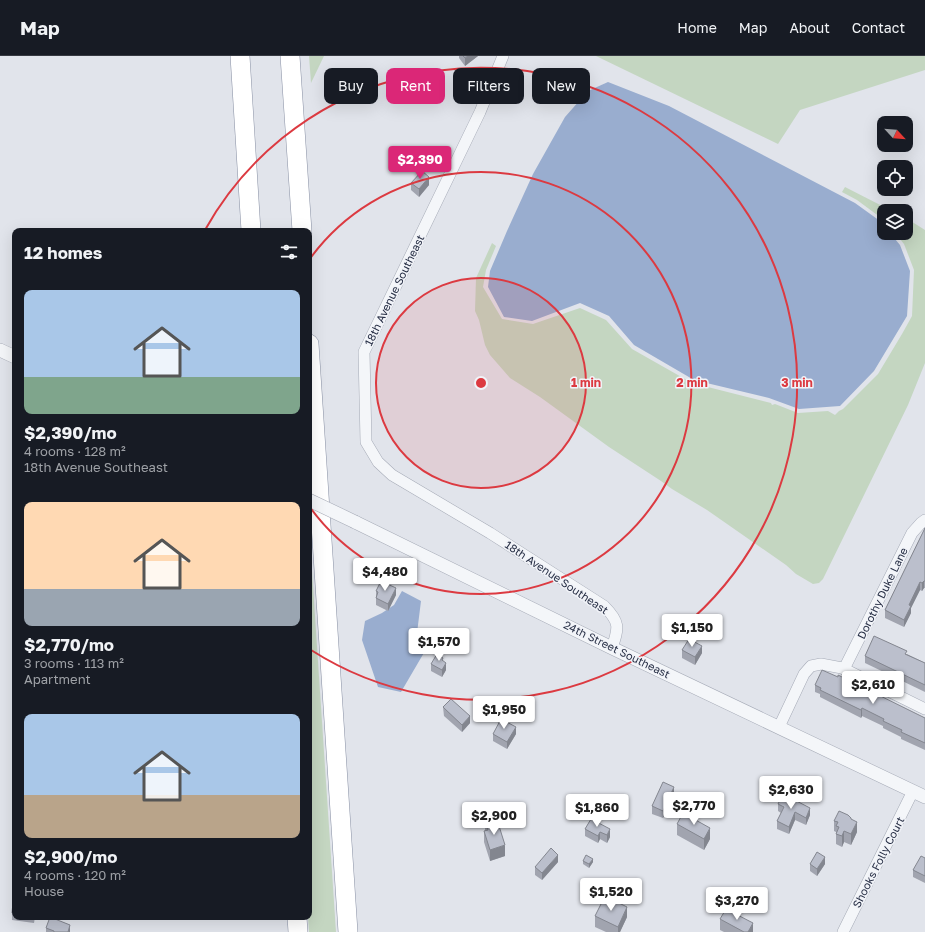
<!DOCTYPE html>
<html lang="en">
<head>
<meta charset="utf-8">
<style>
  body { margin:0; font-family:"Golos Text",sans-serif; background:#20242c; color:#f1f3f6; height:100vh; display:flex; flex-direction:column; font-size:15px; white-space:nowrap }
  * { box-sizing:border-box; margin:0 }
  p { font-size:13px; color:#9ea1a6 }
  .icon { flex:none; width:22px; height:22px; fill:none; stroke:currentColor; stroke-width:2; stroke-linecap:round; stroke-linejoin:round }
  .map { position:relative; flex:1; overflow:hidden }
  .side { position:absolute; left:12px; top:172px; width:300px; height:692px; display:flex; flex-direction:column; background:#171b24; border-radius:8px; box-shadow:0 4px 16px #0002 }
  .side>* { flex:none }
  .guide { position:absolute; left:324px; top:12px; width:380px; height:36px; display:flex; gap:8px }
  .needle { width:26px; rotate:116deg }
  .tools { position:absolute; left:877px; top:60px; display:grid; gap:8px }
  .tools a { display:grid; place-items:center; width:36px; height:36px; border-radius:8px; background:#171b24; box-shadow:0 4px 16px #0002; font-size:20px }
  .price { position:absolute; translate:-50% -34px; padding:0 9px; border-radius:4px; background:#fff; color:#222; font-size:13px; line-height:26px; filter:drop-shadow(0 1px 2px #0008) }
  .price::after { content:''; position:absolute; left:50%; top:24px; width:12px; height:9px; margin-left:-6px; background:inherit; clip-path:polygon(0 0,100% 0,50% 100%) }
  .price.current { background:#db2777; color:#fff }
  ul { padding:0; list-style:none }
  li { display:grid; align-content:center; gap:8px; height:212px; padding:0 12px }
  li span { display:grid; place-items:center; height:124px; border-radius:8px; color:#555 }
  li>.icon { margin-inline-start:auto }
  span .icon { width:72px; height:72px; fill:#fffc; stroke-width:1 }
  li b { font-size:17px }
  h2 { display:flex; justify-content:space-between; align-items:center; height:48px; padding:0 12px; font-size:17px }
  .pill { padding:0 14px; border-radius:8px; background:#171b24; box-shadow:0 4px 16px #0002; font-size:14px; line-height:36px }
  .pill.current { background:#db2777; color:#fff }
  header { display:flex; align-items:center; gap:24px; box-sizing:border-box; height:56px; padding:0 20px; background:#171b24; border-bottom:1px solid #363941 }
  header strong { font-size:19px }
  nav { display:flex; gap:22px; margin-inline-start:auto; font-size:14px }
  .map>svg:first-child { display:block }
</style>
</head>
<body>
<header>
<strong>Map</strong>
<nav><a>Home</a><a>Map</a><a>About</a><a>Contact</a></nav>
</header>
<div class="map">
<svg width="925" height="876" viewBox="0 0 925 876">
  <rect width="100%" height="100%" fill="#e1e4eb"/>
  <g fill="#c4d6c1">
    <path d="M 309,0 L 324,0 L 311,27 Z"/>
    <path d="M 596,0 L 925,0 L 925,14 L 800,54 L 778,88 Z"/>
    <path d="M 845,131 L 892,155 L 884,155 L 884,164 L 857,144 L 842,136 Z"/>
    <path d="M 906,162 L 925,174 L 925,307 L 908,349 L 823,523 L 819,527 L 813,528 L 796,518 L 786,509 L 707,454 L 672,433 L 661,425 L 609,391 L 540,341 L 510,322 L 490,299 L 485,289 L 479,264 L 475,255 L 476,222 L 492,187 L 496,190 L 486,214 L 483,231 L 502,263 L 533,268 L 580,252 L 606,264 L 632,293 L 692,327 L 771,347 L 772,349 L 775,348 L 798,357 L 828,355 L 835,359 L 839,355 L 843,353 L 878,318 L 902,278 L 912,260 L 914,214 L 904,188 L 895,177 L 906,177 Z"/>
    <path d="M 309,470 L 336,876 L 309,876 L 308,861 Z"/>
  </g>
  <g fill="#99adcf">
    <path d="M 608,26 L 669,50 L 855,147 L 880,165 L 884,170 L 884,177 L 890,177 L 900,189 L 910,215 L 907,260 L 874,315 L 840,350 L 799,353 L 769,342 L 694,324 L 634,289 L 609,260 L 580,247 L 532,265 L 504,261 L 488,231 L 490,215 L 507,175 L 533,118 L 565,61 L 588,35 Z"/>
    <path d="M 402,535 L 421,545 L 417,577 L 425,595 L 401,636 L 378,631 L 362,584 L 365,565 L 382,557 L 394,549 Z"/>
  </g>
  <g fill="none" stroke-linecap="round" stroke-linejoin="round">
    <g stroke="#a5aab6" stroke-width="12">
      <g id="minor">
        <path d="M 503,0 L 480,56 L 364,296 L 366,386 L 378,406 L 392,419 L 490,477 L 604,550 C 620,566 619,571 612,592"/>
        <path d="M 844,613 L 912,477 L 921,467 L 925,464"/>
        <path d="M 779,671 L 804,618 L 811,610 L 821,608 L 842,612 L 925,653"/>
        <path d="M 843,876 L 913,735"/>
      </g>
    </g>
    <g stroke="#a5aab6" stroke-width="14">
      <g id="tertiary">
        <path d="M 0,294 L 15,301"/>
        <path d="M 355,466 L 612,592 L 925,741"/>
      </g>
    </g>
    <g stroke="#878fa3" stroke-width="20">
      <g id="motorway">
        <path d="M 240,0 L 251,175"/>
        <path d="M 290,0 L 302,175"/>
        <path d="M 309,288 L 348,876"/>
        <path d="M 297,861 L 298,876"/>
      </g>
    </g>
    <use href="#minor" stroke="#f4f6f9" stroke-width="11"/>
    <use href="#tertiary" stroke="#f4f6f9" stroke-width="13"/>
    <use href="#motorway" stroke="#fff" stroke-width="19"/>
    <g stroke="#a5aab6" stroke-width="14" stroke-linecap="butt">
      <path id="tertiary-bridge" d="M 309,444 L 355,466"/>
    </g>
    <use href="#tertiary-bridge" stroke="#f4f6f9" stroke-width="13"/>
  </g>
  <g fill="#a1a4af">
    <path d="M 459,0 L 478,0 L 465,10 L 459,2 Z"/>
    <path d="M 411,127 L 429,129 L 419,141 L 411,134 Z"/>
    <path d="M 925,472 L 925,532 L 924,532 L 922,535 L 920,534 L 911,552 L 911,557 L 904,571 L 885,562 L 885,554 Z"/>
    <path d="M 376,535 L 396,539 L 388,555 L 376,549 Z"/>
    <path d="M 682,594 L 702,597 L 695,609 L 682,602 Z"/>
    <path d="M 907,598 L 925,607 L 925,636 L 865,607 L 865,600 Z"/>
    <path d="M 431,608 L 446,614 L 442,621 L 431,615 Z"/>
    <path d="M 815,629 L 925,662 L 925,694 L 901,683 L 901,681 L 883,672 L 883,670 L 862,660 L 861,662 L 820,641 L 820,638 L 815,636 Z"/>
    <path d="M 443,651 L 470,667 L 462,676 L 444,660 Z"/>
    <path d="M 493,678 L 516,678 L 507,693 L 493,685 Z"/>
    <path d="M 674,738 L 663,762 L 652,758 L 652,750 Z"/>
    <path d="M 778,748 L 810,759 L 806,769 L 795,764 L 789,778 L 777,773 L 777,765 L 781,757 L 778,755 Z"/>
    <path d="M 591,763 L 610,781 L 607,787 L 600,783 L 598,787 L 585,780 L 585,773 Z"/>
    <path d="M 851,763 L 857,776 L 851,789 L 844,786 L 842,791 L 836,788 L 836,776 L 834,775 L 834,765 Z"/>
    <path d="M 485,767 L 505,800 L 490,805 L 484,786 L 484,775 L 485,775 Z"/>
    <path d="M 677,768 L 710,783 L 704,794 L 677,779 Z"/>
    <path d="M 925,802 L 925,827 L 913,821 L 913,814 Z"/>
    <path d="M 583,805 L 593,806 L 589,812 L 583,808 Z"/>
    <path d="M 558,806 L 542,824 L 535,819 L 535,811 Z"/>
    <path d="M 810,808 L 825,808 L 817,820 L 810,815 Z"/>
    <path d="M 15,846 L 15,861 L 35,861 L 34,867 L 12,864 L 12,857 Z"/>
    <path d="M 595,860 L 627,861 L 620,876 L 606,876 L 595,871 Z"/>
    <path d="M 70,861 L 78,861 L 77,864 Z"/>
    <path d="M 720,863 L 753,876 L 724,876 L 720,874 Z"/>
    <path d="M 46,872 L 70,876 L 46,876 Z"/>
  </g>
  <g fill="#83868f">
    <path d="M 468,0 L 478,0 L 465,10 L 465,2 Z"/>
    <path d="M 429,121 L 429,129 L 419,141 L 419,133 Z"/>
    <path d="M 924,525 L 924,532 L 922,535 L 922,527 Z"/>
    <path d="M 920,526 L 920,534 L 911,552 L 911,557 L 904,571 L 904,564 L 909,549 Z"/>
    <path d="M 396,532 L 396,539 L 388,555 L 388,548 Z"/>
    <path d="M 702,590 L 702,597 L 695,609 L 695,601 Z"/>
    <path d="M 446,607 L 446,614 L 442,621 L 442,614 Z"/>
    <path d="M 862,652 L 862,660 L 861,662 L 861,654 Z"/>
    <path d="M 470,660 L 470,667 L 462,676 L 462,669 Z"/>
    <path d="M 516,671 L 516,678 L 507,693 L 507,686 Z"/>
    <path d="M 674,731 L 674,738 L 663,762 L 663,755 Z"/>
    <path d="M 810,752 L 810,759 L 806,769 L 806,762 Z"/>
    <path d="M 795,756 L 795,764 L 789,778 L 789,771 Z"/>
    <path d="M 857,766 L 857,776 L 851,789 L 851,778 Z"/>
    <path d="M 710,772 L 710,783 L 704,794 L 704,783 Z"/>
    <path d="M 610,773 L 610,781 L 607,787 L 607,779 Z"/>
    <path d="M 844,775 L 844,786 L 842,791 L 842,780 Z"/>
    <path d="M 600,776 L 600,783 L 598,787 L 598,780 Z"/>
    <path d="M 505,789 L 505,800 L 490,805 L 490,794 Z"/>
    <path d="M 558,799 L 558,806 L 542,824 L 542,817 Z"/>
    <path d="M 825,801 L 825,808 L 817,820 L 817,813 Z"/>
    <path d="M 593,803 L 593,806 L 589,812 L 589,808 Z"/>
    <path d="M 627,851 L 627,861 L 620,876 L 618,876 L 618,871 Z"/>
    <path d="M 753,867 L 753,876 L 748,876 Z"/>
    <path d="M 70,869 L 70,876 L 68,876 Z"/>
  </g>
  <g fill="#bbbfcc" stroke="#83868f">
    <path d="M 463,0 L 468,0 L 465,2 Z"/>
    <path d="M 422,115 L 429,121 L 419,133 L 411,127 Z"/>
    <path d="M 925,472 L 925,525 L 924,525 L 922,527 L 920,526 L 909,549 L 911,550 L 904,564 L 885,554 Z"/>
    <path d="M 381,525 L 396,532 L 388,548 L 376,542 L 378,536 L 376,535 Z"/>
    <path d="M 874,580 L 907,595 L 905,598 L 925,607 L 925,629 L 865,600 Z"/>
    <path d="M 689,583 L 702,590 L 695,601 L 682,594 Z"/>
    <path d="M 437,598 L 443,602 L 442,604 L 446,607 L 442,614 L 431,608 Z"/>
    <path d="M 822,614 L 838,621 L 838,619 L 925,662 L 925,687 L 901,676 L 902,674 L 883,665 L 884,663 L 862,652 L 861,654 L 820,634 L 821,632 L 815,629 Z"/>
    <path d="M 451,643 L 470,660 L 462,669 L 444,652 L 443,651 Z"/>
    <path d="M 501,663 L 516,671 L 507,686 L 493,678 Z"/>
    <path d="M 663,726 L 674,731 L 663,755 L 652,750 Z"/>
    <path d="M 783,738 L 810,752 L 806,762 L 795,756 L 789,771 L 777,765 L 784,751 L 778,748 Z"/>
    <path d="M 839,755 L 848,759 L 851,762 L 851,763 L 857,766 L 851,778 L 844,775 L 842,780 L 836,778 L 839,771 L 836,770 L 838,766 L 834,765 Z"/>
    <path d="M 683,757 L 710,772 L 704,783 L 677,768 Z"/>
    <path d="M 591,763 L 610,773 L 607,779 L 600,776 L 598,780 L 585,773 Z"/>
    <path d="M 493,765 L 495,771 L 499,770 L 505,789 L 490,794 L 484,775 L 488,774 L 485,767 Z"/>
    <path d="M 551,792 L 558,799 L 542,817 L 535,811 Z"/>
    <path d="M 817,796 L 825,801 L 817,813 L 810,808 Z"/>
    <path d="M 586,799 L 593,803 L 589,808 L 583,805 Z"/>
    <path d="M 921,800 L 925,802 L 925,820 L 913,814 Z"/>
    <path d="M 605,840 L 627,851 L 618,871 L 595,860 Z"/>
    <path d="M 13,846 L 15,846 L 15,857 L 12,857 Z"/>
    <path d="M 726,853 L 753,867 L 748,876 L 744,876 L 720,863 Z"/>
    <path d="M 50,861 L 70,869 L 68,876 L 54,876 L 54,875 L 46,872 Z"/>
  </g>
  <circle cx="481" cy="327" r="105" fill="#dc3a41" fill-opacity=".12"/>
  <g fill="none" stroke="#dc3a41" stroke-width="2">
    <circle cx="481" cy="327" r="105"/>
    <path d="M309 204A211 211 0 1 1 309 450"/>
    <path d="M205 174A316 316 0 1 1 311 594"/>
  </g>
  <g text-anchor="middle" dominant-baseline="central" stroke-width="3" stroke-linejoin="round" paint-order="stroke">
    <g font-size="11" fill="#272f45" stroke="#f1f3f8">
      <text transform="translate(394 234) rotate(-64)">18th Avenue Southeast</text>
      <text transform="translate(557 521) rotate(34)">18th Avenue Southeast</text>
      <text transform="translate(882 537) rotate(-64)">Dorothy Duke Lane</text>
      <text transform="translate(617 593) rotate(26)">24th Street Southeast</text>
      <text transform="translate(878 806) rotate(-63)">Shooks Folly Court</text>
    </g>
  </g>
  <circle cx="481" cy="327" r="6" fill="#dc3a41" stroke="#f1f3f8" stroke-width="2"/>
  <g font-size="12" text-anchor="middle" font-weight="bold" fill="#dc3a41" stroke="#f1f3f8" stroke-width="3" stroke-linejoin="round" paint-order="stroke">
    <text x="586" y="331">1 min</text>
    <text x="692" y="331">2 min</text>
    <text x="797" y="331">3 min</text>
  </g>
</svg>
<div class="tools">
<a><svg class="needle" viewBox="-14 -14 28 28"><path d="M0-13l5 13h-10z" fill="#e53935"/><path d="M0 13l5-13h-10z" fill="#9ea1a6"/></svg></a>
<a><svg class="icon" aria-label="locate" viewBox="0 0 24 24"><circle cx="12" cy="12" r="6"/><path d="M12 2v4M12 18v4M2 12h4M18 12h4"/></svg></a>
<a><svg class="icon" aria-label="layers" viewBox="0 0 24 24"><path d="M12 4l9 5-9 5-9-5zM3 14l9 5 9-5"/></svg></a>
</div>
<b class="price current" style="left:420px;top:124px">$2,390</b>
<b class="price" style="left:385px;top:536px">$4,480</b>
<b class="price" style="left:692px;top:592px">$1,150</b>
<b class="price" style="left:439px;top:606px">$1,570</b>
<b class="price" style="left:873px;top:649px">$2,610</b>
<b class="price" style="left:504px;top:674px">$1,950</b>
<b class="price" style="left:791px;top:754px">$2,630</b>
<b class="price" style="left:694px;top:770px">$2,770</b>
<b class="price" style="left:597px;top:772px">$1,860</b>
<b class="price" style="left:494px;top:780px">$2,900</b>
<b class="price" style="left:611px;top:856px">$1,520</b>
<b class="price" style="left:737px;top:865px">$3,270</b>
<div class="guide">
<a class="pill">Buy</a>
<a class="pill current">Rent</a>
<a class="pill">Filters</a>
<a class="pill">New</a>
</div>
<section class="side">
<h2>12 homes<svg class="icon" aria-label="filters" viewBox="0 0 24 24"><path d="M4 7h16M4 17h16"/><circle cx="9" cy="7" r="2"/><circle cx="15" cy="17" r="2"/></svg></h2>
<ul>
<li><span style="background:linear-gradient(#a9c7e8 70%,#7fa58c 0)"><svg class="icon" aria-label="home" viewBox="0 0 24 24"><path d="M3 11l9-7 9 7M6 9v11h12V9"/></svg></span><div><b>$2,390/mo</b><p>4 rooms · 128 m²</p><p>18th Avenue Southeast</p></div></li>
<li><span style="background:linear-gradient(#ffd9b3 70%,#9aa5b1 0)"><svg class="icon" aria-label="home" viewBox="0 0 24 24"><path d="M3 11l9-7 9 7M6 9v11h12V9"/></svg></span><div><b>$2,770/mo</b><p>3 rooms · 113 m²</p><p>Apartment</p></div></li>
<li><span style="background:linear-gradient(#a9c7e8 65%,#b9a48a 0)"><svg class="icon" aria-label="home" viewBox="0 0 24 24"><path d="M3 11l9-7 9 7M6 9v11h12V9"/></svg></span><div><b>$2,900/mo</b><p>4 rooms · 120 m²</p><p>House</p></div></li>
</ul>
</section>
</div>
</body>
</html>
